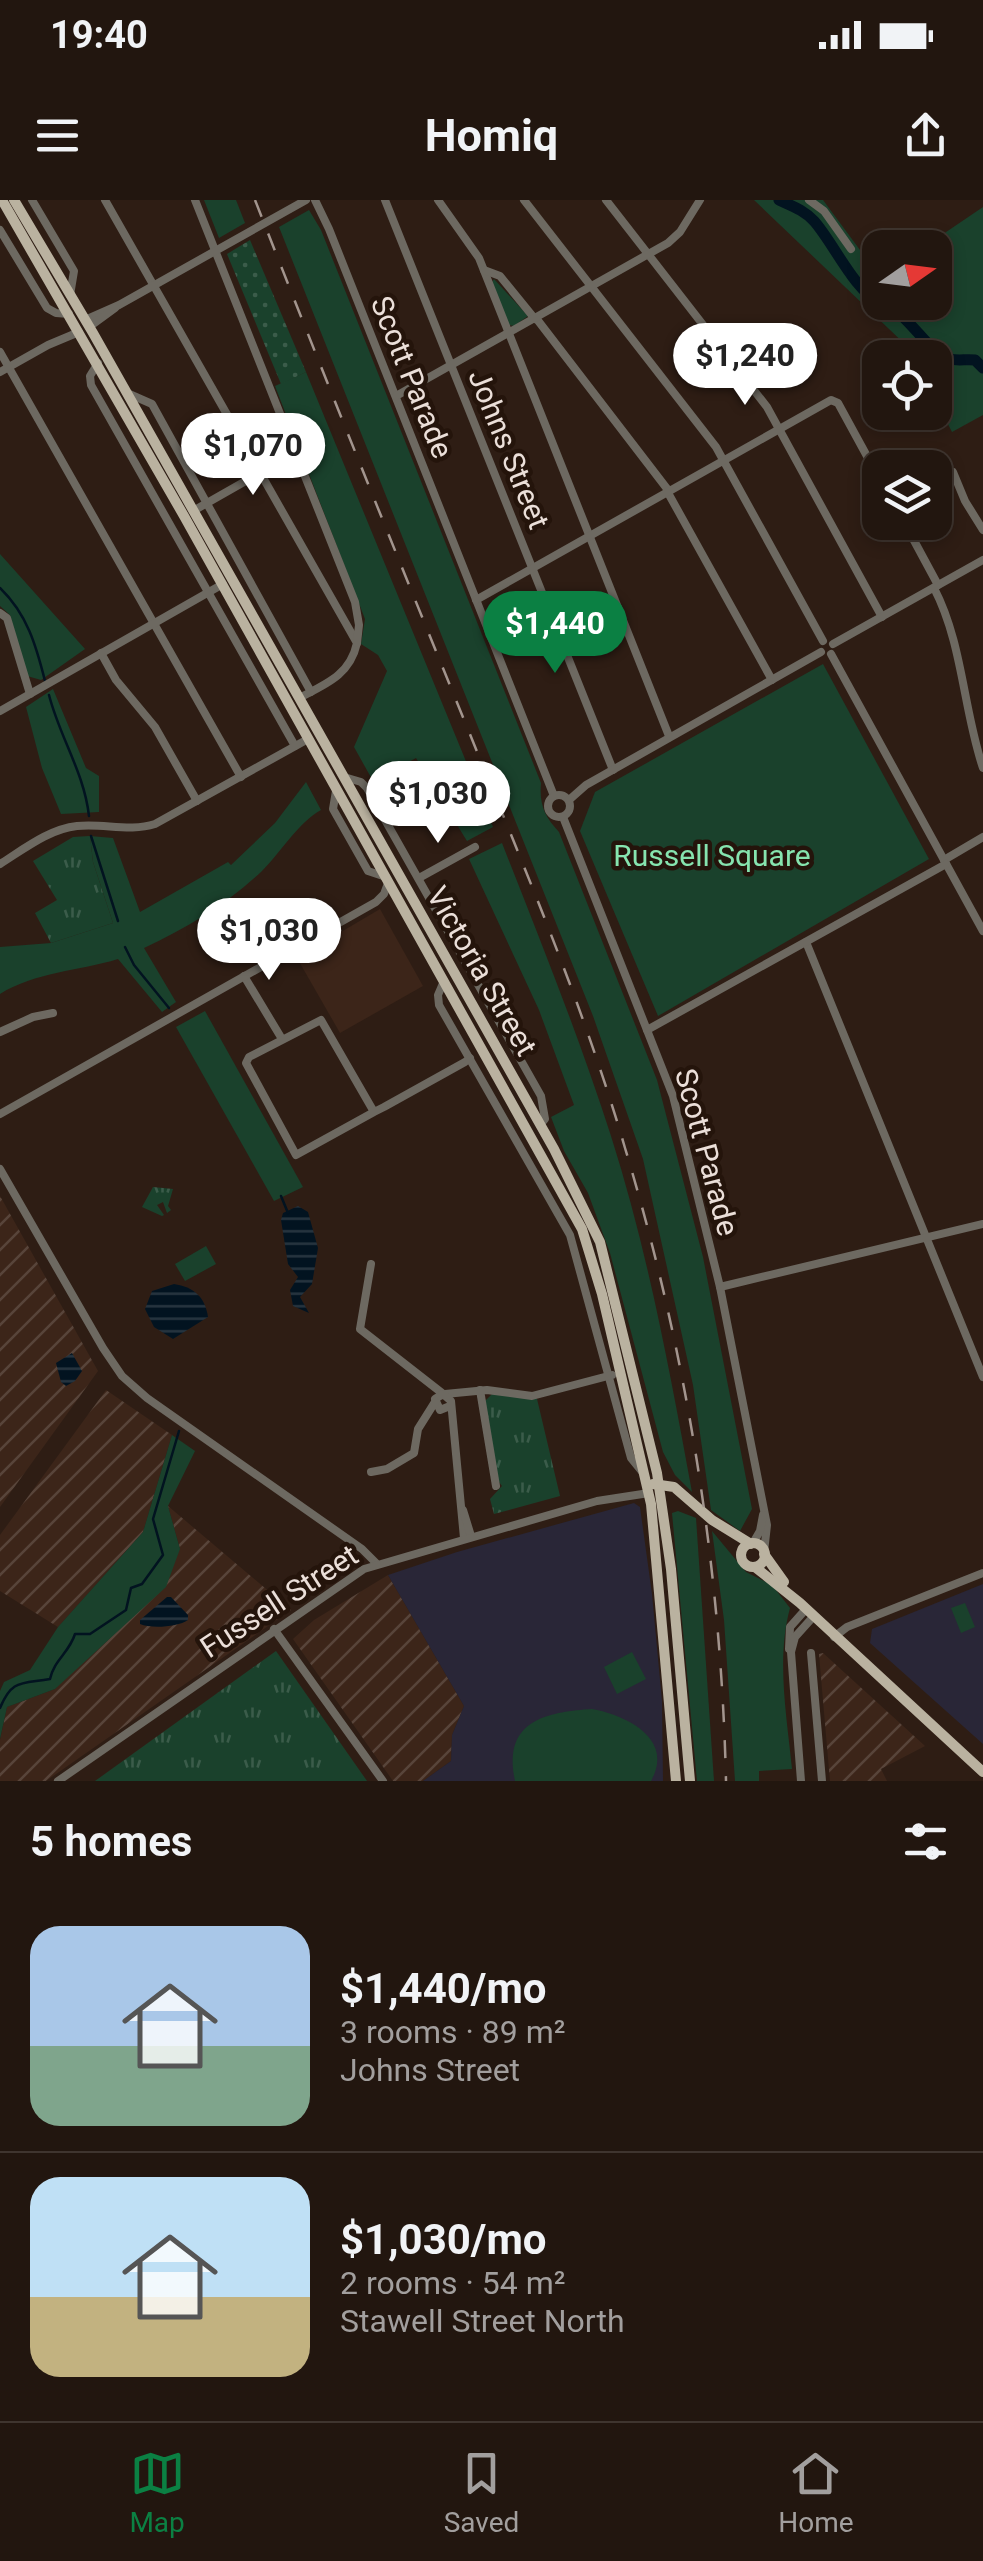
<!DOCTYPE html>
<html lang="en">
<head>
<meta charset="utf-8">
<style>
  body { margin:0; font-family:Roboto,sans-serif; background:#2e231d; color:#f1f3f6; height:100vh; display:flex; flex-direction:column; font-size:38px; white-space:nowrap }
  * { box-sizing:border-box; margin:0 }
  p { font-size:32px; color:#a29f9e }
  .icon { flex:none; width:55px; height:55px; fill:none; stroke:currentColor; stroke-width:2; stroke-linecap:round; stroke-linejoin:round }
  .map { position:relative; height:1581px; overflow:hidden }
  .side { display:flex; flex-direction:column; background:#22160f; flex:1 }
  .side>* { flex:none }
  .needle { width:65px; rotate:76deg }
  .tools { position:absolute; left:862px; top:30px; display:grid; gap:20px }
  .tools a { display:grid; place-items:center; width:90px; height:90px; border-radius:20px; background:#22160f; box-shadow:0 5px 15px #0003,0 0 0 2px #3f352f; font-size:50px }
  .price { position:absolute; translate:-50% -85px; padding:0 22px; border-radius:35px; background:#fff; color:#222; font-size:32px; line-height:65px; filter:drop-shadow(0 2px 5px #0008) }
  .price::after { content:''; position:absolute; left:50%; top:60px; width:30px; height:22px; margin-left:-15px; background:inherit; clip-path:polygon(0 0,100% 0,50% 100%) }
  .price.current { background:#0b8043; color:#fff }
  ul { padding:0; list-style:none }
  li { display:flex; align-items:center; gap:30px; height:250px; padding:0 30px }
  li+li { border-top:2px solid #3f352f }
  li span { display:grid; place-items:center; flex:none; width:280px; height:200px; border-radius:30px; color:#555 }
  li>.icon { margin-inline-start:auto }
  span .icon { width:120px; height:120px; fill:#fffc; stroke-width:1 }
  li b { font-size:42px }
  h2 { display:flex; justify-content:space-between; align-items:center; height:120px; padding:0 30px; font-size:42px }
  .status { display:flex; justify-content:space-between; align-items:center; height:70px; padding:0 50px; background:#22160f; direction:ltr }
  .status svg { height:28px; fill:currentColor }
  header { display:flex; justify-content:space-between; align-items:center; height:130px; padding:0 30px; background:#22160f; font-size:45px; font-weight:700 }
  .tab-bar { display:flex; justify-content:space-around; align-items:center; height:140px; border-top:2px solid #3f352f; background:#22160f; font-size:28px; color:#a29f9e }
  .tab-bar a { display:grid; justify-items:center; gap:5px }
  .tab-bar .current { color:#0b8043 }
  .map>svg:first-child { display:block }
</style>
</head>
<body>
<div class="status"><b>19:40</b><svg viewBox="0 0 49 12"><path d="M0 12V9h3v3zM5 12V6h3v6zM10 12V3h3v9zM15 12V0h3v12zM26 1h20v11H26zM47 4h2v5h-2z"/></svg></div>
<header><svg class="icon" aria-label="menu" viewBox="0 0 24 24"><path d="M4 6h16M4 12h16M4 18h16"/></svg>Homiq<svg class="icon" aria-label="share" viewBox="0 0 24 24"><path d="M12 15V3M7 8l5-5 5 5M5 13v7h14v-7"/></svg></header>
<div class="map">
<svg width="983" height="1581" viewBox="0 0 983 1581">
  <defs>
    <pattern id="industrial-furrows" width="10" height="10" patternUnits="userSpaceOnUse" patternTransform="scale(2.5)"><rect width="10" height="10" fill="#3c2519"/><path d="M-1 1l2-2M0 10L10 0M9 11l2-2" fill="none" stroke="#58443a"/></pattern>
    <pattern id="grass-tufts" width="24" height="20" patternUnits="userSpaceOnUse" patternTransform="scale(2.5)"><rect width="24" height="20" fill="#1a412c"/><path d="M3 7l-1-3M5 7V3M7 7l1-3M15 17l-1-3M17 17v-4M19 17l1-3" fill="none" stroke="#3b5c4a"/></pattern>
    <pattern id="garden-dots" width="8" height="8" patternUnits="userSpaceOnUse" patternTransform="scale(2.5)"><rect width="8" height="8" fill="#1a412c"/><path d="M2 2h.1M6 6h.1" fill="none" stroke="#3b5c4a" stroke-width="1.8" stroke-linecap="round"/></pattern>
    <pattern id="water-rules" width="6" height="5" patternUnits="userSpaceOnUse" patternTransform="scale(2.5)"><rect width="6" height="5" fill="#021320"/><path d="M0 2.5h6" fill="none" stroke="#273540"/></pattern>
  </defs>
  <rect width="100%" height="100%" fill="#2e1d14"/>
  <path fill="#3c2519" d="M 380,709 L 423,786 L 340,833 L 297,758 Z"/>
  <g fill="url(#industrial-furrows)">
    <path d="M 0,996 L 98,1171 L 0,1307 Z"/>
    <path d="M 106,1190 L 172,1235 L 143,1332 L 58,1427 L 0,1391 L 0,1335 Z"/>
    <path d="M 168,1306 L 291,1410 L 46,1581 L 0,1581 L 0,1540 L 7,1507 L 55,1489 L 180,1349 Z"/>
    <path d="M 388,1375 L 464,1506 L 452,1535 L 451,1561 L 423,1581 L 393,1581 L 293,1439 L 314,1420 Z"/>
    <path d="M 823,1453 L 925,1546 L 881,1569 L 887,1581 L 830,1581 L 819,1454 Z"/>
  </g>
  <g fill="#292637">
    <path d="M 634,1303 L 640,1307 L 652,1394 L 662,1501 L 663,1581 L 423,1581 L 451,1561 L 452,1535 L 464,1506 L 388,1375 L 457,1352 Z"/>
    <path d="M 983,1384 L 983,1544 L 870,1443 L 872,1429 Z"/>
  </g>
  <g fill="url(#grass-tufts)">
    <path d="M 90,636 L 93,662 L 113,723 L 51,743 L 35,713 L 57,700 L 33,661 L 73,637 Z"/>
    <path d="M 153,987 L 173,989 L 168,1006 L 171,1010 L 167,1013 L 163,1002 L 157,1005 L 164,1015 L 162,1016 L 142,1007 Z"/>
    <path d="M 492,1194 L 537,1199 L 560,1296 L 494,1314 L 490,1299 L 502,1286 L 496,1278 L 485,1201 Z"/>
    <path d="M 276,1451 L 367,1581 L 95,1581 Z"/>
  </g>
  <g fill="#1a412c">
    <path d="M 204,0 L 236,0 L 245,23 L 219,38 Z"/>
    <path d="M 754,0 L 823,0 L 880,77 L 880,102 L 935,102 L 935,48 L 924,47 L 983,7 L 983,215 L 952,232 L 935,199 L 935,158 L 914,157 L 911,150 Z"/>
    <path d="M 309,10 L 321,30 L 541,583 C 539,605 545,617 559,632 L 657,880 L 703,1057 L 752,1309 L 740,1331 L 711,1310 L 693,1185 L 643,959 L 593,816 L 279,27 Z"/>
    <path d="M 494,79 L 528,116 L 514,126 L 509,125 L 492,82 Z"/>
    <path d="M 306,172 L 493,627 L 467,641 L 416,558 L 373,581 L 354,547 L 387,471 L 378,455 L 361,444 L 365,419 L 275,186 Z"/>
    <path d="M 0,354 L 85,449 L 41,480 L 27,476 L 10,415 L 0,406 Z"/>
    <path d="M 823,464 L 929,659 L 658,816 L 580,631 L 595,592 Z"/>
    <path d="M 53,489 L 86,568 L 99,576 L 99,612 L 61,614 L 42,568 L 26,507 Z"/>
    <path d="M 306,582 L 321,610 C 298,623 281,652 262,671 C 227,704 187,728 144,748 L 176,802 L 162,812 L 118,759 C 79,771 35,772 0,794 L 0,747 L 51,743 L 113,723 L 93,662 L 90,636 L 113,638 L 140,712 L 228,662 L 231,665 L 275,623 Z"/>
    <path d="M 502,643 C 540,740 579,836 611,936 C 648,1052 670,1172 692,1292 L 675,1275 L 663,1252 L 610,1053 L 588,993 L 564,951 L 551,917 L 574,905 L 539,810 L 469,659 Z"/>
    <path d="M 205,811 L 303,987 L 274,1001 L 176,827 Z"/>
    <path d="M 206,1046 L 216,1064 L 185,1081 L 175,1064 Z"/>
    <path d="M 172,1235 L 195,1251 L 168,1306 L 180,1349 L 166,1387 L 55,1489 L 7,1507 L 0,1539 L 0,1491 L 4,1482 L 30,1470 L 58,1427 L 143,1332 Z"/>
    <path d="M 678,1311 L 696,1318 L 714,1581 L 697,1581 L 672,1313 Z"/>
    <path d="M 712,1331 L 746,1372 L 772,1385 L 790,1408 C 776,1459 787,1517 792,1569 L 759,1571 L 759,1581 L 735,1581 L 724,1420 Z"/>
    <path d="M 965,1403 L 975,1427 L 961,1433 L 951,1408 Z"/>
    <path d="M 632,1452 L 646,1479 L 617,1494 L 604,1467 Z"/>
    <path d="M 592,1509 C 625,1515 675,1538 651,1581 L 515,1581 C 502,1522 544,1512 592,1509 Z"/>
  </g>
  <path fill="url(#garden-dots)" d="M 250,40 L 306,172 L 281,184 L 227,54 Z"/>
  <g fill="url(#water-rules)">
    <path d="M 298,1006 L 308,1012 L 318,1048 L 312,1084 L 300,1097 L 309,1113 L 293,1106 L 290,1090 L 298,1077 L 288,1064 L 281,1020 L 283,1013 Z"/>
    <path d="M 174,1084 C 194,1087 205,1097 208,1117 L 173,1139 L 154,1127 L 145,1109 L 152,1091 Z"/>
    <path d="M 72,1153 L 82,1171 L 75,1181 L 66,1186 L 61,1182 L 56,1163 Z"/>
    <path d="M 167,1397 L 171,1397 L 188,1415 L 188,1420 C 178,1427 151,1429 140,1424 L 140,1420 Z"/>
  </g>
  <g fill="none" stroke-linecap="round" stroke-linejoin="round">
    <g stroke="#021320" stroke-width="2.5">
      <path d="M 0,388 C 27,414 36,445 45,481"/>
      <path d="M 49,495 C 60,538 84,572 89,616"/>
      <path d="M 91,636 L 118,721"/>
      <path d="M 125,747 L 134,765 L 169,808"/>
      <path d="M 281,996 L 288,1013"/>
      <path d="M 0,1508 C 12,1479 21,1484 50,1479 C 54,1460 69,1453 75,1434 L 90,1434 L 126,1410 L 131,1388 L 142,1384 L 163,1355 L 153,1319 L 179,1231"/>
    </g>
    <g stroke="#021320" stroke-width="11">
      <path d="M 779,0 C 792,6 804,10 814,21 C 833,42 855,92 880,102"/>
      <path d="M 882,102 C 911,115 928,154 950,159 C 957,161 967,159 975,160 L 983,168"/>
    </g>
    <g stroke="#6d6961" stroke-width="8">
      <path d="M 32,0 L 74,71 L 70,95"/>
      <path d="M 105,0 L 357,443 C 350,475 326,484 299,498"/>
      <path d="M 195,0 L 355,402 L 359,425 L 357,443"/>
      <path d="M 315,0 L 329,29 L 554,596"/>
      <path d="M 385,0 L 613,570"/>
      <path d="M 438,0 L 479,58 L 669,536"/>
      <path d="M 524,0 L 716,247 L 823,441"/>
      <path d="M 606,0 L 767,207 L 882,417"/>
      <path d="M 809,0 L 824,11 L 851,49"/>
      <path d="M 0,30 L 47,108 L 56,113 L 69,114"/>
      <path d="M 484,70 L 500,76 L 535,119"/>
      <path d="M 536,118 L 668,290"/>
      <path d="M 85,120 L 119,105 L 306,0"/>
      <path d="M 89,127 L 115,108"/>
      <path d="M 0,152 L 241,577"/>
      <path d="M 98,163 L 90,176 L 91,185 L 295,546"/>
      <path d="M 0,172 L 48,145 L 79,132"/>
      <path d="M 127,193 L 152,204 L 311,492"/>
      <path d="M 396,196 L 668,43 L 680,32 L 700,0"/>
      <path d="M 953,272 L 965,301 L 983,330"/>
      <path d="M 667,291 L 772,480"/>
      <path d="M 193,311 L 295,253"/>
      <path d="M 904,322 L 938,385"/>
      <path d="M 934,388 C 963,444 963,509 983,568"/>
      <path d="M 476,400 L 831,200 L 838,203 L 880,280"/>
      <path d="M 0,413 L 7,418 L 30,494"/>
      <path d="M 833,444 L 983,360"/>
      <path d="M 101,453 L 116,480 L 155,527 L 197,601"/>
      <path d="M 831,454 L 983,731"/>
      <path d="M 0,511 L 223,384"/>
      <path d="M 344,577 L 361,582 L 367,588 L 541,896 L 545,919 L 540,925"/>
      <path d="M 336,591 L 333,609 L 368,671 L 386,677"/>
      <circle cx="559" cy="606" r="11"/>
      <path d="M 569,600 L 586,585 L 821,452"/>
      <path d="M 563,617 L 673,896 L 720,1087 L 767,1325 L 764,1352"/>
      <path d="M 944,660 L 983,637"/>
      <path d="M 0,664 C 24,649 49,629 77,626 C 103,623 130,632 155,624 L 308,539"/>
      <path d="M 419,678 L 475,647"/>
      <path d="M 806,742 L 983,1177"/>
      <path d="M 244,776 L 282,839"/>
      <path d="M 444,781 L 438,795 L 439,805 L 570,1035 L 631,1258 L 644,1274"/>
      <path d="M 647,830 L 946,664"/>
      <path d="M 0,832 L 33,817 L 53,813"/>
      <path d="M 374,912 L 321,820 L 249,857 L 246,863 L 296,955 L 374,912 L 384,907 L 465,862 L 470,858"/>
      <path d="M 0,914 L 376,702 L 384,694 L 388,683"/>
      <path d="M 0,969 L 103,1148 L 122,1176 L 147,1198 L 362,1349 L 376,1363"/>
      <path d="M 371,1064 L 360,1129 L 442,1193"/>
      <path d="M 720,1087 L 983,1024"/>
      <path d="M 480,1190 L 496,1286"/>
      <path d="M 445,1194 L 487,1190 L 532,1196 L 612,1175"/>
      <path d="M 450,1206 L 440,1210 L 435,1199 L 443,1194 L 451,1201 L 464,1338"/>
      <path d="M 371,1272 L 387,1269 L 414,1253 L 418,1229 L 435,1202"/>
      <path d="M 463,1310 L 471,1336"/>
      <path d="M 753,1343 L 760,1331 L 763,1315"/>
      <path d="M 274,1429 L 383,1581"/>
      <path d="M 834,1437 L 847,1427 L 983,1373"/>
      <path d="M 789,1449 L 790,1427 L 806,1409"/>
      <path d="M 811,1453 L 822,1581"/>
      <path d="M 58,1581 L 364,1369 L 597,1301 L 649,1293"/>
      <path d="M 801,1581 L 791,1452 L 795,1437 L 813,1417"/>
    </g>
    <g stroke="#bab2a0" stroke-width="10">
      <path d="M 2,0 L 184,316 L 582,1029 L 602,1094 L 651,1304 L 676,1581"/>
      <path d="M 14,0 L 93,133 L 554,949 L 600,1042 L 657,1273 L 671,1369 L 690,1581"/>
      <path d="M 653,1284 L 674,1287 L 712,1320 L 751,1344"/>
      <circle cx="753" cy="1355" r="12"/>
      <path d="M 764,1354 L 784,1382"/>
      <path d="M 755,1367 L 800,1403 L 983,1572"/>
    </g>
    <path stroke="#a3958e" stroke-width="2.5" stroke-dasharray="18 18" stroke-linecap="butt" d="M 255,0 C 324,176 395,351 467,527 C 523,665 583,804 625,948 C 687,1153 721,1367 726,1581"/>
  </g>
  <g text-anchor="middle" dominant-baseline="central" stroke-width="9" stroke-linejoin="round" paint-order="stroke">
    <g font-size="30" fill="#ebdfd9" stroke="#24140b">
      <text transform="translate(412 177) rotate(68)">Scott Parade</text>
      <text transform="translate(509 249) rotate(68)">Johns Street</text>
      <text transform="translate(482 771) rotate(60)">Victoria Street</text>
      <text transform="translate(707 952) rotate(75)">Scott Parade</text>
      <text transform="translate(279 1401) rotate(-33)">Fussell Street</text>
    </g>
    <g font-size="30" fill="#86e4af" stroke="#24140b">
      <text x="712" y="655">Russell Square</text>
    </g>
  </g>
</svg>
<div class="tools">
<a><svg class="needle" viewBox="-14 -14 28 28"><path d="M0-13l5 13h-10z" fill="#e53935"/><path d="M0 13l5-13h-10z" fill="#a29f9e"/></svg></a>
<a><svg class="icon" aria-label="locate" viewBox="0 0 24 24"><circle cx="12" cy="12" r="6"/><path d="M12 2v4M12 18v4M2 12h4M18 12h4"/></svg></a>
<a><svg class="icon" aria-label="layers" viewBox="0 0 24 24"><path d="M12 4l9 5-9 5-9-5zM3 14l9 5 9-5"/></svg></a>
</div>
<b class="price" style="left:745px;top:208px">$1,240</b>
<b class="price" style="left:253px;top:298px">$1,070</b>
<b class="price current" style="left:555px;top:476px">$1,440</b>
<b class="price" style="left:438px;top:646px">$1,030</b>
<b class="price" style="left:269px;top:783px">$1,030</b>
</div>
<section class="side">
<h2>5 homes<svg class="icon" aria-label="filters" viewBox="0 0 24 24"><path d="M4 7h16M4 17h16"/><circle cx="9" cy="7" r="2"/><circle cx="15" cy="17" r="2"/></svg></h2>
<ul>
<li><span style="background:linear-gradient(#a9c7e8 60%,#7fa58c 0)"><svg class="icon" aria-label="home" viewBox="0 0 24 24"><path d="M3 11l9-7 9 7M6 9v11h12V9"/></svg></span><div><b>$1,440/mo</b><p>3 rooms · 89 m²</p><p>Johns Street</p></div></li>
<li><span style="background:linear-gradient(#bfe0f5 60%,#c2b280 0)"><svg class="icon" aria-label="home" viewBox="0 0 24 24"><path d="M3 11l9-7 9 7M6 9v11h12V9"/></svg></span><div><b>$1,030/mo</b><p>2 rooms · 54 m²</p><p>Stawell Street North</p></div></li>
</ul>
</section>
<nav class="tab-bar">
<a class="current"><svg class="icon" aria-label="map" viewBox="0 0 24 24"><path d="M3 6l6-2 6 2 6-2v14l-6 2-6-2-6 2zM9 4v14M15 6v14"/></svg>Map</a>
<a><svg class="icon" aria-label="saved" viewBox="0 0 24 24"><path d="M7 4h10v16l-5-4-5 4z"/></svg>Saved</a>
<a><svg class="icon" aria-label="home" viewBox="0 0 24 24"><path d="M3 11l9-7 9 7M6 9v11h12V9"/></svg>Home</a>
</nav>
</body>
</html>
